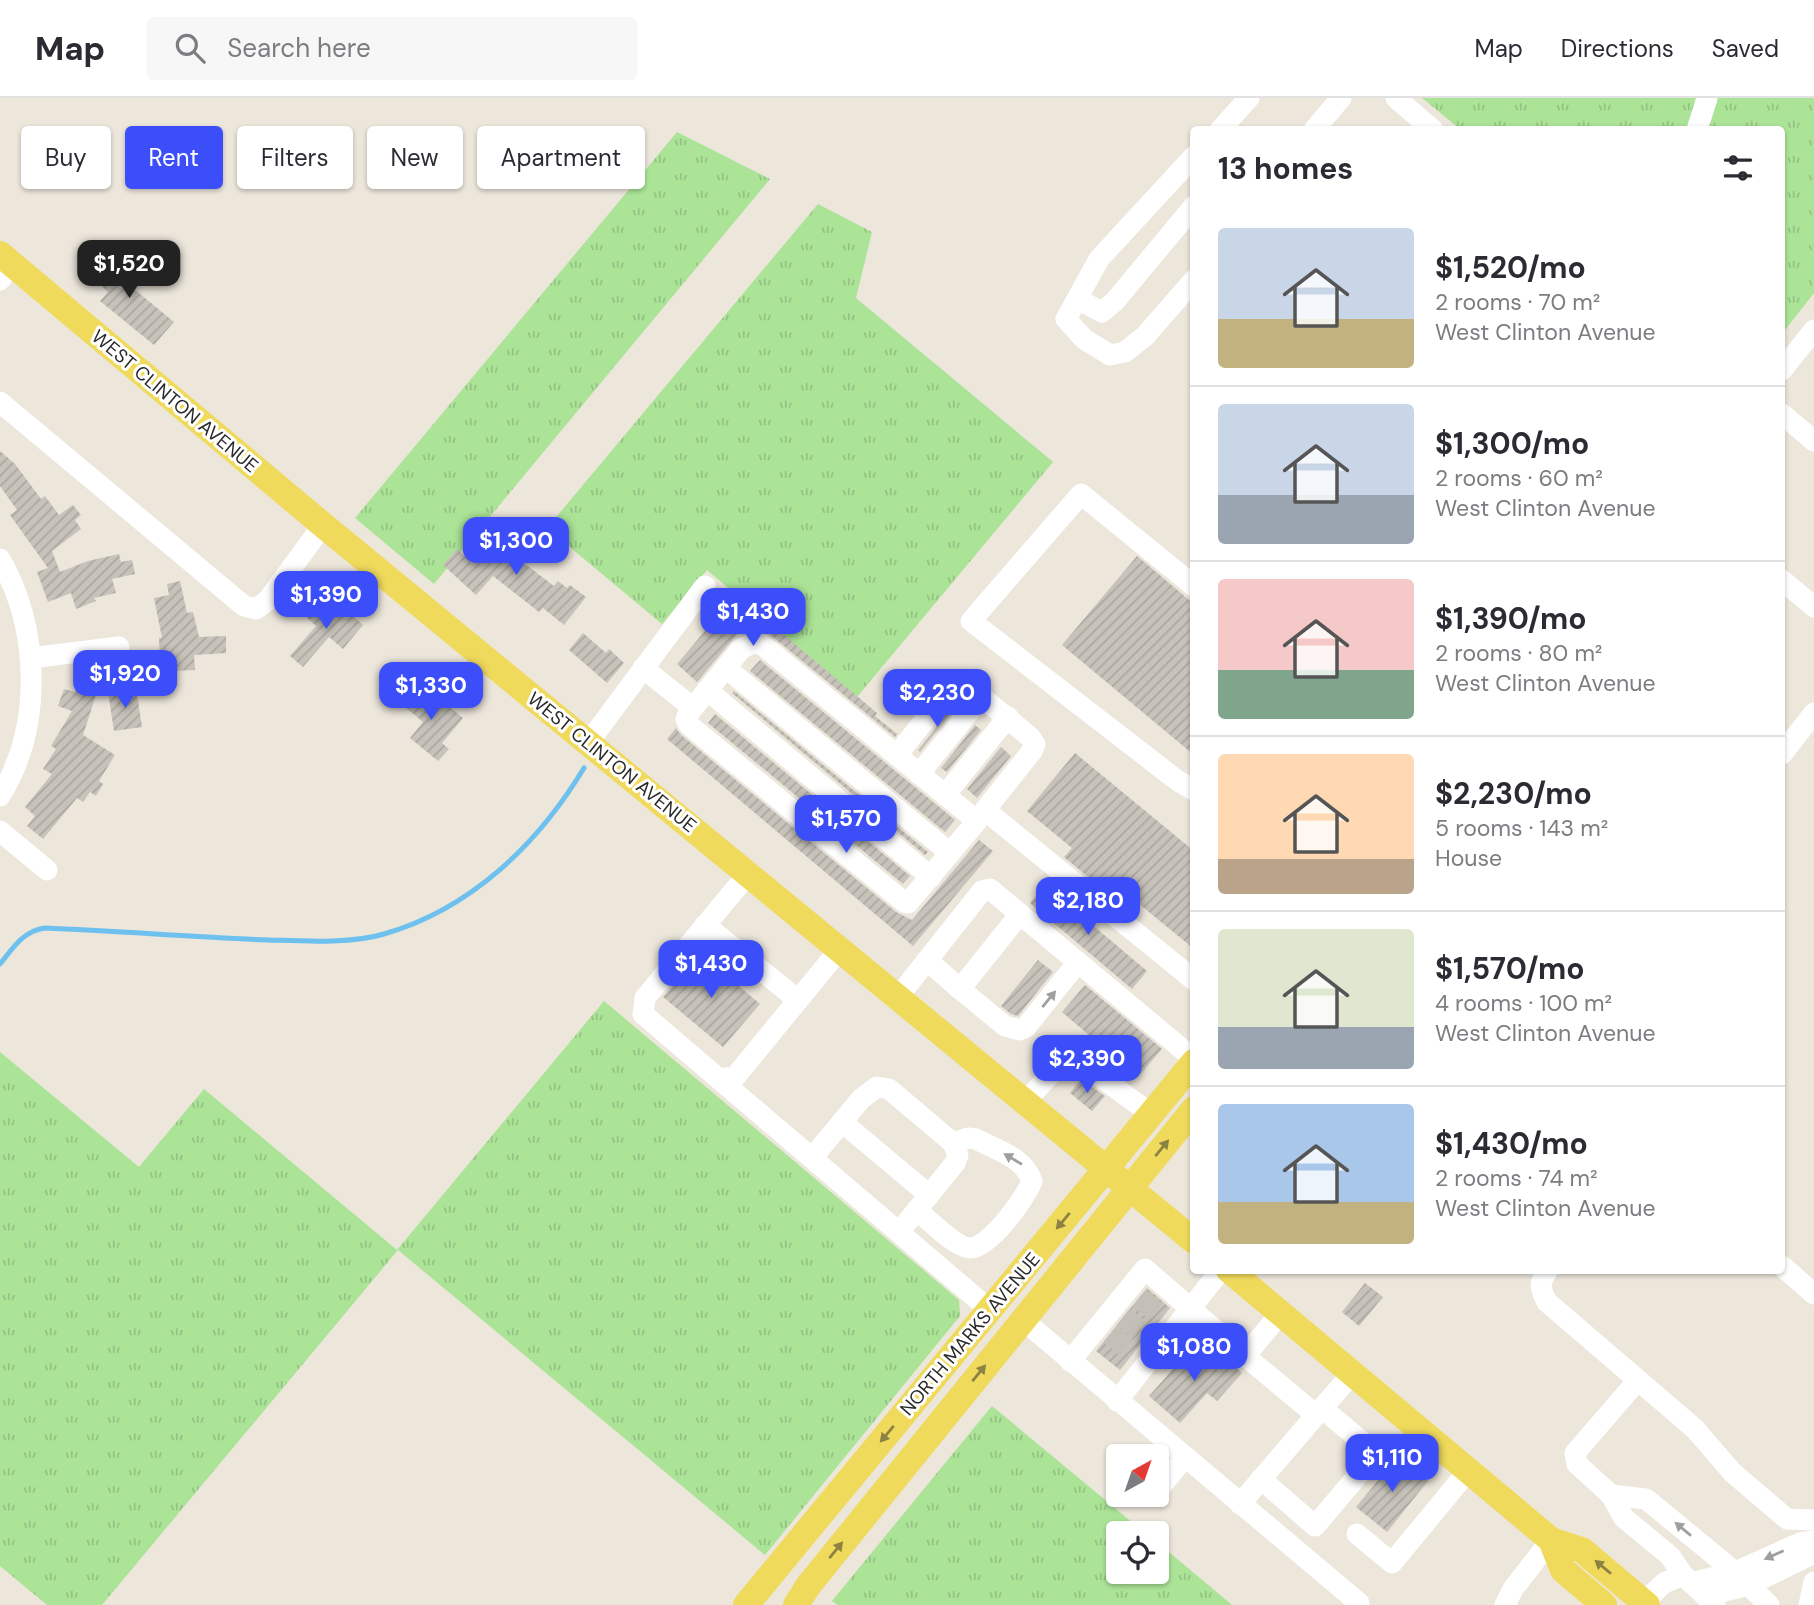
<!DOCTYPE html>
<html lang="en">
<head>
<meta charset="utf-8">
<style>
  body { margin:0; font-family:"DM Sans",sans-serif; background:#f7f7f7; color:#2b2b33; height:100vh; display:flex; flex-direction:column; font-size:26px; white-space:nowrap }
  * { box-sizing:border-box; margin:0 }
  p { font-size:23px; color:#7c7c81 }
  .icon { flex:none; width:38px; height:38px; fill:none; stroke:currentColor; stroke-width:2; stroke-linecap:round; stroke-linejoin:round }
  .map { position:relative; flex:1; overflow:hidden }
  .drawer { position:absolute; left:1190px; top:28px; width:595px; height:1148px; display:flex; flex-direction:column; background:#fff; border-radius:7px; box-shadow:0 2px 5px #0004 }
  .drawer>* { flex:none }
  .top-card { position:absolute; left:21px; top:28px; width:665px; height:63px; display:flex; gap:14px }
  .needle { width:46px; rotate:40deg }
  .controls { position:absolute; left:1106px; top:1346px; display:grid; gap:14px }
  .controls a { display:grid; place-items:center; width:63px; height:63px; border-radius:7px; background:#fff; box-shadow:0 2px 5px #0004; font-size:35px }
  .price { position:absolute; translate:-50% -60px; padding:0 16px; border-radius:14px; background:#3b4ef9; color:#fff; font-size:23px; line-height:46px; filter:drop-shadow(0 2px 4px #0008) }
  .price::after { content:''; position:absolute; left:50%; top:42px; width:21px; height:16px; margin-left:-10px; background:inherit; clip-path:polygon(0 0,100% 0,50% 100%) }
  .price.on { background:#222; color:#fff }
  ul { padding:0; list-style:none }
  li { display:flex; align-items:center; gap:21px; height:175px; padding:0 28px }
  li+li { border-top:2px solid #e1e1e2 }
  li span { display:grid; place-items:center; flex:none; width:196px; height:140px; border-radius:7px; color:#555 }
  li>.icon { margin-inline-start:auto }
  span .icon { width:84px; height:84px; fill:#fffc; stroke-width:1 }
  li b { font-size:30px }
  h2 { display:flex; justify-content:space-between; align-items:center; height:84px; padding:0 28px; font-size:30px }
  .pill { padding:0 24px; border-radius:7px; background:#fff; box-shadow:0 2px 5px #0004; font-size:24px; line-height:63px }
  .pill.on { background:#3b4ef9; color:#fff }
  header { display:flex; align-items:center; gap:42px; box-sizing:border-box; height:98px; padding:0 35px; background:#fff; border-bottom:2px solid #e1e1e2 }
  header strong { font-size:33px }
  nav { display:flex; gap:38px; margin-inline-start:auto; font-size:24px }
  .search { width:490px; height:63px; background:#f7f7f7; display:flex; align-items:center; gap:18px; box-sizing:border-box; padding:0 24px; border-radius:7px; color:#7c7c81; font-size:26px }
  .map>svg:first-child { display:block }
</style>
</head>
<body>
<header>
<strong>Map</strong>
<div class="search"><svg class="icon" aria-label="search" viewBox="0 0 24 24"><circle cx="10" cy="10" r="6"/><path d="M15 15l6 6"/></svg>Search here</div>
<nav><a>Map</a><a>Directions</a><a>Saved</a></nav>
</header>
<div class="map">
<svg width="1814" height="1507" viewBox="0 0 1814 1507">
  <defs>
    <pattern id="grass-tufts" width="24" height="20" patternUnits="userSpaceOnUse" patternTransform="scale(1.75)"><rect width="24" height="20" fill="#abe397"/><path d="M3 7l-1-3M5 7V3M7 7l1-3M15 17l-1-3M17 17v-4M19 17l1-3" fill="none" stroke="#93c382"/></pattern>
    <pattern id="building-hatch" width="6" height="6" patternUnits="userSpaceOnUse" patternTransform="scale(1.75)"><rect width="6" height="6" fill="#c7c3bb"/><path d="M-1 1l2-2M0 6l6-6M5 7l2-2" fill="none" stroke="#aba8a1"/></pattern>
  </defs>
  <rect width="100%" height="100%" fill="#ece6db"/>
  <g fill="url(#grass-tufts)">
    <path d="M 1422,0 L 1814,0 L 1814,195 L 1782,236 L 1782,32 L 1460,31 Z"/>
    <path d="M 677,34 L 770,81 L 434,486 L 355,420 Z"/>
    <path d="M 818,106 L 872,134 L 856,200 L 1053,364 L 857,599 L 707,472 L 662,526 L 547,430 Z"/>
    <path d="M 604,903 L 959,1202 L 960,1218 L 765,1457 L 398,1152 L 102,1507 L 47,1507 L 0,1468 L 0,954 L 139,1069 L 204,991 L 397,1152 Z"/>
    <path d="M 992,1308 L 1145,1435 L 1118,1435 L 1118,1474 L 1157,1474 L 1157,1444 L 1232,1507 L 838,1507 L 832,1503 Z"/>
  </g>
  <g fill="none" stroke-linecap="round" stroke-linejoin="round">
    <path stroke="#6ec1ee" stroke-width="5" d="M 0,866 C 13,850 23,833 45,830 C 119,833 193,839 268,842 C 302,843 351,846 384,836 C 471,811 538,746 584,670"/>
  </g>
  <g fill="url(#building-hatch)">
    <path d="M 107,152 L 124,166 L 116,176 L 174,224 L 154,247 L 100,203 L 108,194 L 87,175 Z"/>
    <path d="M 0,353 L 15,366 L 41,401 L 45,398 L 59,417 L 73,407 L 81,417 L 75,422 L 81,431 L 52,453 L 60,474 L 88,463 L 119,456 L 121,464 L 132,462 L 135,476 L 112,481 L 116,495 L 94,500 L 96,503 L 76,511 L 71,495 L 48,504 L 37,474 L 48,470 L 10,417 L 17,412 L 0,388 Z"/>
    <path d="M 527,421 L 538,430 L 516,459 L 554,488 L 558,483 L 567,490 L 570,487 L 586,499 L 564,527 L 543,510 L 539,514 L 493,478 L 476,497 L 443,467 L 457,451 L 472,465 L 487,448 L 498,458 Z"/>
    <path d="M 1137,458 L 1194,506 L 1194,657 L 1062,547 Z"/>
    <path d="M 180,483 L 187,515 L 193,514 L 199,539 L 226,538 L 226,555 L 194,557 L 195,572 L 169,573 L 168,562 L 160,562 L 159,540 L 162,540 L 154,500 L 169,497 L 167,486 Z"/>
    <path d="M 733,494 L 877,615 L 875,618 L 897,636 L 895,639 L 768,535 L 754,532 L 746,526 L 697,584 L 677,566 L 726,508 L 723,506 Z"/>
    <path d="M 321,499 L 345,520 L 350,515 L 363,527 L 343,551 L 329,539 L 303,569 L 290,558 L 316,528 L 305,518 Z"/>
    <path d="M 583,535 L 606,555 L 609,551 L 624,565 L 607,585 L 569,552 Z"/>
    <path d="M 760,562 L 955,722 L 945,734 L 750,573 Z"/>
    <path d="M 79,581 L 99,588 L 83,637 L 115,657 L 99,683 L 103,686 L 96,698 L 90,694 L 83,704 L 77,700 L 43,741 L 27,728 L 35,718 L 25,709 L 52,676 L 43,671 L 56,651 L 51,648 L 72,613 L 58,608 L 64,591 L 75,594 Z"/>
    <path d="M 410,588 L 430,604 L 435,597 L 463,620 L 442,645 L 449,651 L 438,663 L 410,640 L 423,624 L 398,603 Z"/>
    <path d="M 136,590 L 142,629 L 114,633 L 108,594 Z"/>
    <path d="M 734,593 L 928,754 L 925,757 L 732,595 Z"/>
    <path d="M 952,609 L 955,611 L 920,654 L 918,652 Z"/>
    <path d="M 715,616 L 910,778 L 903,786 L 708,625 Z"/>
    <path d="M 975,627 L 981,632 L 947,674 L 941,670 Z"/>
    <path d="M 676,630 L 681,637 L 896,814 L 912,822 L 979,742 L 993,753 L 913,848 L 667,641 Z"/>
    <path d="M 1001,649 L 1011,658 L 977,700 L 967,691 Z"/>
    <path d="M 1075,655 L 1194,753 L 1194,851 L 1138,805 L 1131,814 L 1064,759 L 1072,750 L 1027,713 Z"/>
    <path d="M 1045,787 L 1147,873 L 1132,891 L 1030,805 Z"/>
    <path d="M 700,855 L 760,906 L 723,949 L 663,899 Z"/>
    <path d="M 1038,862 L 1053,874 L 1018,918 L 1011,916 L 1001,908 Z"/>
    <path d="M 1085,887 L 1162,951 L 1138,979 L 1062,914 Z"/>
    <path d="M 1081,981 L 1105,998 L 1092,1013 L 1070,995 Z"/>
    <path d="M 1365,1185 L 1383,1199 L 1359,1228 L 1342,1214 Z"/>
    <path d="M 1147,1190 L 1170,1210 L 1120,1272 L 1096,1253 Z"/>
    <path d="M 1196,1245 L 1223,1268 L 1228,1262 L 1242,1275 L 1217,1303 L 1207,1295 L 1180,1325 L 1149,1298 Z"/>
    <path d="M 1398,1358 L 1428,1383 L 1387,1434 L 1356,1409 Z"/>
  </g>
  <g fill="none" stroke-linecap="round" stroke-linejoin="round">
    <g stroke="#c5c0b7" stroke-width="21" stroke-dasharray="21 10" stroke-linecap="butt">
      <path d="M 1139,1200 L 1163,1219"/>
      <path d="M 1123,1219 L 1147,1238"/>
      <path d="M 1110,1236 L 1133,1255"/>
    </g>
    <g stroke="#fff" stroke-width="21">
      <path d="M 1396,0 L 1433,32"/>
      <path d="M 1220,32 L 1249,0"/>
      <path d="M 1314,32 L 1341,0"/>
      <path d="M 1697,32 L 1707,0"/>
      <path d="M 1194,58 L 1099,161 L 1066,221 L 1084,241 L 1110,257 L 1125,254 L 1145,238 L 1194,182"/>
      <path d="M 0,182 L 12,166"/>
      <path d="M 1077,201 L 1102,214 L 1115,203 L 1194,108"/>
      <path d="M 1782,272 L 1814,232"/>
      <path d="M 0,304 L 244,508 L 256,511 L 268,502 L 323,427"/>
      <path d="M 1782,316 L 1814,343"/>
      <path d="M 0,461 C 40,531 43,629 0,698"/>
      <path d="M 1782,482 L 1814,509"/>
      <path d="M 1194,488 L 1081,396 L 971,523 L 1178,683 L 1194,692"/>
      <path d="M 760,545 L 977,723 L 908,805 L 904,804 L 689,627 L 686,621 L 688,616 L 741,551 L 750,546 Z"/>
      <path d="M 30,560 L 119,549"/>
      <path d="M 643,570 L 693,610"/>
      <path d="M 726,570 L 950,755"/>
      <path d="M 707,592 L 931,779"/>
      <path d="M 588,645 L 705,488"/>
      <path d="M 1782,656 L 1814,615"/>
      <path d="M 897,657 L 955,584 L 960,583 L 965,585 L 1030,639 L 1035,646 L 1032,653 L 985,712 L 1194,882"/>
      <path d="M 919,676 L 982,598"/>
      <path d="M 945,697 L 1008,619"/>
      <path d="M 0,733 L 47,772"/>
      <path d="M 748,776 L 645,900 L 643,916 L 719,981 L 735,979 L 840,851"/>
      <path d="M 705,827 L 798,902"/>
      <path d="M 927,862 L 960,891 L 1020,816"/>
      <path d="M 960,891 L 1005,928 L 1019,932 L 1026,929 L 1078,864"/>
      <path d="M 898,899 L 982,793 L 990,791 L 1194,961"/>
      <path d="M 719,981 L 990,1212"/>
      <path d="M 1025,1004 L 1069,956 L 1151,1016"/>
      <path d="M 842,1024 L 929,1097"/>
      <path d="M 812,1060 L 861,1001 L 877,989 L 889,991 L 953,1045 L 958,1057 L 955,1065 L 899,1134"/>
      <path d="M 917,1112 C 928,1121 956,1150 970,1150 C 990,1150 1026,1099 1032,1083 C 1024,1059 996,1052 976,1041 L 968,1040 L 953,1045"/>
      <path d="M 1782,1168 L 1814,1196"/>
      <path d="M 1548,1172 C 1538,1185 1540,1191 1547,1204 L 1695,1331 L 1733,1375 L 1787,1421 L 1814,1422"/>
      <path d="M 1023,1222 L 1359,1505 L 1357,1507"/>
      <path d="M 1245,1258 L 1316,1317 L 1352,1276"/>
      <path d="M 1070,1263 L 1145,1171 L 1245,1258 L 1280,1216"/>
      <path d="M 1638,1282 L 1575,1355 L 1577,1366 L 1611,1397 L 1624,1420 L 1670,1458 L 1683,1477 L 1715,1507"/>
      <path d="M 1117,1303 L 1221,1172"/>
      <path d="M 1261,1381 L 1315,1428 L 1370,1363 L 1367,1348 L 1322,1310"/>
      <path d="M 1157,1393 L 1184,1360"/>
      <path d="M 1611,1397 L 1646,1401 L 1651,1405 L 1735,1474 L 1769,1507"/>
      <path d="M 1240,1406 L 1316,1317"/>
      <path d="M 1357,1436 L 1392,1465 L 1468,1373"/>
      <path d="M 1691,1485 L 1735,1474 L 1800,1445 L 1814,1443"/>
      <path d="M 1705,1498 L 1749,1487 L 1814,1455"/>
      <path d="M 1644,1504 L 1664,1485 L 1683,1477"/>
      <path d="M 1505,1507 L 1513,1491 L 1551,1442"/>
      <path d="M 1809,1507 L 1814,1484"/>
    </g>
    <g stroke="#f0da5c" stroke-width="26">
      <path d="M 0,156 L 323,427 L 1194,1143"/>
      <path d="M 1229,1172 L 1551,1442 L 1582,1452 L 1647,1507"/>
      <path d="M 1551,1442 L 1563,1472 L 1604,1507"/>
      <path d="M 746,1507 L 1194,964"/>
      <path d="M 796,1507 L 808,1488 L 1194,1011"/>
    </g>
  </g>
  <defs><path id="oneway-solid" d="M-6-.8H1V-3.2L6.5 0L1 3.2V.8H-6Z" transform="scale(1.75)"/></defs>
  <g fill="#9f9f9f">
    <use href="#oneway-solid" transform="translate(1049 901) rotate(-51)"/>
    <use href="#oneway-solid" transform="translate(1013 1061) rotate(-149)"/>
    <use href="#oneway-solid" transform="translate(1683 1431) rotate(-140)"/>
    <use href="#oneway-solid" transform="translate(1774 1457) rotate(156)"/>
  </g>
  <g fill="#8c8242">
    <use href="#oneway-solid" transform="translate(1162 1050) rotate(-51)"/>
    <use href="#oneway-solid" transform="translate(1063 1123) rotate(130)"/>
    <use href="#oneway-solid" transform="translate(979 1275) rotate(-51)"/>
    <use href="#oneway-solid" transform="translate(887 1336) rotate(130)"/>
    <use href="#oneway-solid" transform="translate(836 1452) rotate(-51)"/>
    <use href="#oneway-solid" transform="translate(1603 1469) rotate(-140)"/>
  </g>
  <g text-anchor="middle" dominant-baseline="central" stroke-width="6" stroke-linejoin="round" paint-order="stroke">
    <g font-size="19" fill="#292929" stroke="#fff">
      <text transform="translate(175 303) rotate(40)">WEST CLINTON AVENUE</text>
      <text transform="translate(612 664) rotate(39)">WEST CLINTON AVENUE</text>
      <text transform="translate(970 1236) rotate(-50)">NORTH MARKS AVENUE</text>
    </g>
  </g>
</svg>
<div class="controls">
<a><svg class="needle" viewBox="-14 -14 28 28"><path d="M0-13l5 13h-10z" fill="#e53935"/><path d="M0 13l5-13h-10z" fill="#7c7c81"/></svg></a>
<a><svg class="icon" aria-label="locate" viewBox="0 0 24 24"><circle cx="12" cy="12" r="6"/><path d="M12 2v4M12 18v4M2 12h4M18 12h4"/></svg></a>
</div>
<b class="price on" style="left:129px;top:202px">$1,520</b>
<b class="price" style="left:516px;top:479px">$1,300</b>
<b class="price" style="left:326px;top:533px">$1,390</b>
<b class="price" style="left:753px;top:550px">$1,430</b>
<b class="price" style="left:125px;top:612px">$1,920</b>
<b class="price" style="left:431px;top:624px">$1,330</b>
<b class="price" style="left:937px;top:631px">$2,230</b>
<b class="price" style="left:846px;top:757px">$1,570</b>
<b class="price" style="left:1088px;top:839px">$2,180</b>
<b class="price" style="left:711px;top:902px">$1,430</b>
<b class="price" style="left:1087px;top:997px">$2,390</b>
<b class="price" style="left:1194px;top:1285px">$1,080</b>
<b class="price" style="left:1392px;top:1396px">$1,110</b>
<div class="top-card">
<a class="pill">Buy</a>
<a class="pill on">Rent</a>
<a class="pill">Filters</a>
<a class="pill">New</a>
<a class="pill">Apartment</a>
</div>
<section class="drawer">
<h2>13 homes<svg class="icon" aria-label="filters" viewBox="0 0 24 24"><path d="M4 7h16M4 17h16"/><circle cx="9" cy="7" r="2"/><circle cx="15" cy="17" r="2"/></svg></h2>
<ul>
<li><span style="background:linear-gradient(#c9d6e8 65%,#c2b280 0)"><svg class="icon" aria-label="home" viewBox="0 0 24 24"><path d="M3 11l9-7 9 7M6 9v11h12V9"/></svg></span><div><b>$1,520/mo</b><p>2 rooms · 70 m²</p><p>West Clinton Avenue</p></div></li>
<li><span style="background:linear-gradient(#c9d6e8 65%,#9aa5b1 0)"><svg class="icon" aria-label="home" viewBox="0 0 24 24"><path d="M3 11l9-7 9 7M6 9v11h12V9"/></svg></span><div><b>$1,300/mo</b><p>2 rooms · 60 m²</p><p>West Clinton Avenue</p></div></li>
<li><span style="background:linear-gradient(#f6c9c9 65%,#7fa58c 0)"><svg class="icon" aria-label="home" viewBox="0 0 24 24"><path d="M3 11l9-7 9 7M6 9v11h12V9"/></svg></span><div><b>$1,390/mo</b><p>2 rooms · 80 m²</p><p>West Clinton Avenue</p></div></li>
<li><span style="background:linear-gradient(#ffd9b3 75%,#b9a48a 0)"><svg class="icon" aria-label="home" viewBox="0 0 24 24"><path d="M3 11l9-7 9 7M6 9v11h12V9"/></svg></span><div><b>$2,230/mo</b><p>5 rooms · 143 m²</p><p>House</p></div></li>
<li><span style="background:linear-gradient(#dfe7d0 70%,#9aa5b1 0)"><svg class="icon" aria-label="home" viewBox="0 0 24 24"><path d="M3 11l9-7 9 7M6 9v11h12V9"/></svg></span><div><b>$1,570/mo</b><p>4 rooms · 100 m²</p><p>West Clinton Avenue</p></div></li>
<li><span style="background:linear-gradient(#a9c7e8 70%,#c2b280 0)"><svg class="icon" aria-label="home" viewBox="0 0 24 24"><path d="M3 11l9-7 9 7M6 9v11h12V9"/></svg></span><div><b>$1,430/mo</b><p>2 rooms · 74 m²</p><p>West Clinton Avenue</p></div></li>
</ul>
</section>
</div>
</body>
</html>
